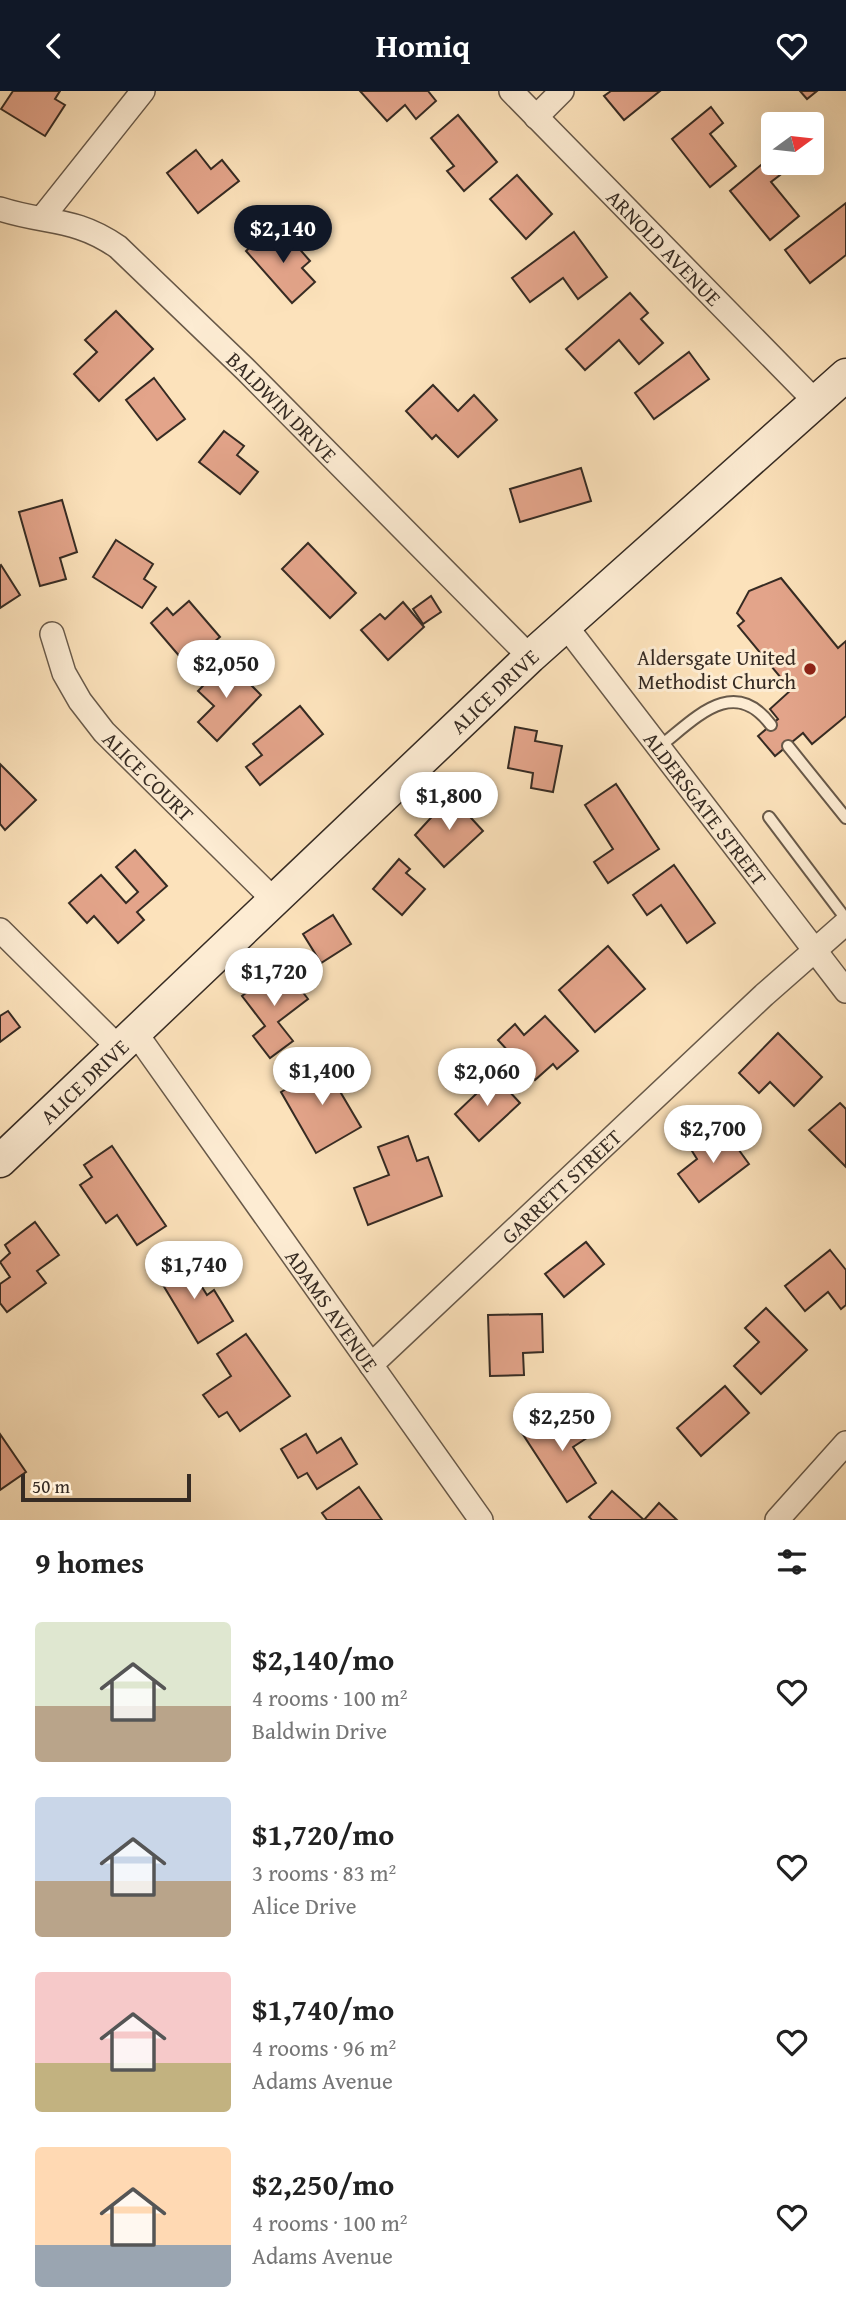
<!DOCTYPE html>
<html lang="en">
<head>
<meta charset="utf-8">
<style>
  body { margin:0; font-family:"Gentium Book Plus",serif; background:#f2f2f2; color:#222; height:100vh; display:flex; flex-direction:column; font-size:26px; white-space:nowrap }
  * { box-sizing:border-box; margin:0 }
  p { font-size:23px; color:#767676 }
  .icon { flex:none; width:38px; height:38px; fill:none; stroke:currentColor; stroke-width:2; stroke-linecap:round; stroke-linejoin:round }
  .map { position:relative; height:1429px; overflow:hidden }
  .side { display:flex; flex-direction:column; background:#fff; flex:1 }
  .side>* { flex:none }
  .needle { width:46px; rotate:75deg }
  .buttons { position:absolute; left:761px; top:21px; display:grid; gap:14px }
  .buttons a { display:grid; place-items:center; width:63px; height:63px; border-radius:7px; background:#fff; box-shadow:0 7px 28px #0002; font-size:35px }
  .scale { position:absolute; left:21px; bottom:18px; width:170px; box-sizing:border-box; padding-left:7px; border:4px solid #362b23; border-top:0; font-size:19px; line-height:24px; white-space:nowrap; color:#362b23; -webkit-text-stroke:5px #fdecd3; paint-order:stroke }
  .price { position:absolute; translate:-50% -60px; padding:0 16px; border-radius:24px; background:#fff; color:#222; font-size:23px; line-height:46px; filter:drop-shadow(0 2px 4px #0008) }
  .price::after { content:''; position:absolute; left:50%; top:42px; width:21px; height:16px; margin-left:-10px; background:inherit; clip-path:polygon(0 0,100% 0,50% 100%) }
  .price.active { background:#111827; color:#fff }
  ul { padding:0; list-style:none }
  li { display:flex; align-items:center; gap:21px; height:175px; padding:0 35px }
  li span { display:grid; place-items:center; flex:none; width:196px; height:140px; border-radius:7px; color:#555 }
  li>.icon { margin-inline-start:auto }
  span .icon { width:84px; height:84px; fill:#fffc; stroke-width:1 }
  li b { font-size:30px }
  h2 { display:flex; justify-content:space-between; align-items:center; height:84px; padding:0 35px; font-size:30px }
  header { display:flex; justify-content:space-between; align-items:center; height:91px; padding:0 35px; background:#111827; color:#fff; font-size:32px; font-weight:700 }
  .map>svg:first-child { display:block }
</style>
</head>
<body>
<header><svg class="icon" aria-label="back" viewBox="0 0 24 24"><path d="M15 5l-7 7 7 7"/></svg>Homiq<svg class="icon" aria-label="heart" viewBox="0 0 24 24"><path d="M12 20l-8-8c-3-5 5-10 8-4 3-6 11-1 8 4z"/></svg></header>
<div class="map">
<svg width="846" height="1429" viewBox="0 0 846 1429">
  <rect width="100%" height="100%" fill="#fce2bb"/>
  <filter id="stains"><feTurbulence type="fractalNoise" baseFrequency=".00286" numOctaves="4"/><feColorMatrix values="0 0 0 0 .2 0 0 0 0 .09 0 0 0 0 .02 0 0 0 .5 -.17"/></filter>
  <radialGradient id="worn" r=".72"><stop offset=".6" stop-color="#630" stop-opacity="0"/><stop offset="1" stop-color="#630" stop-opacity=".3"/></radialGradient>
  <g fill="#e3a48a" stroke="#362b23" stroke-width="2">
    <path d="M 13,0 L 60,0 L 55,8 L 65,14 L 45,45 L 1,18 Z"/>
    <path d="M 360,0 L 428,0 L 436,10 L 416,28 L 405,14 L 387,30 Z"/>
    <path d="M 611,0 L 660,0 L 624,29 L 604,5 Z"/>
    <path d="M 800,0 L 817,0 L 807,8 Z"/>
    <path d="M 711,16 L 723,32 L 710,43 L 736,75 L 710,96 L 672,48 Z"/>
    <path d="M 458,24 L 497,71 L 464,100 L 447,80 L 454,75 L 431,47 Z"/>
    <path d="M 196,59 L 211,78 L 222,69 L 239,90 L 198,122 L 167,82 Z"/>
    <path d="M 767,69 L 780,84 L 771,91 L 799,125 L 770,149 L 730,100 Z"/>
    <path d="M 517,84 L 552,123 L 526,148 L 490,108 Z"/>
    <path d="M 846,112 L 846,164 L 810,192 L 785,159 Z"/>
    <path d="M 266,141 L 279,155 L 289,146 L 310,170 L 302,177 L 315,191 L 292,212 L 246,160 Z"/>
    <path d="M 574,141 L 607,186 L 578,208 L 563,187 L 530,211 L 512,187 Z"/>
    <path d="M 630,202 L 648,222 L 641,228 L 663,252 L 639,273 L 619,249 L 585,279 L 566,258 Z"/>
    <path d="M 116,220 L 153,258 L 99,310 L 74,283 L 97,261 L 85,249 Z"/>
    <path d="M 689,261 L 709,288 L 654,328 L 635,302 Z"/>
    <path d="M 154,287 L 185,328 L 157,349 L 126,309 Z"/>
    <path d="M 433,294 L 458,320 L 474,304 L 497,329 L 458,366 L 436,344 L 432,348 L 406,320 Z"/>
    <path d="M 224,340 L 244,355 L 237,364 L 258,381 L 240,403 L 199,371 Z"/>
    <path d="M 581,377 L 591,410 L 520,431 L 510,398 Z"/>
    <path d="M 62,409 L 77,461 L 60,467 L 66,488 L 40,495 L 19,421 Z"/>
    <path d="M 116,449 L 153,473 L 144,488 L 156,496 L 142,517 L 93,486 Z"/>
    <path d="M 308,452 L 356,502 L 330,527 L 282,478 Z"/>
    <path d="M 1,474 L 20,504 L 0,517 L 0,475 Z"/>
    <path d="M 781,487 L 838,557 L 846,550 L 846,625 L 812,653 L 803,642 L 775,665 L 758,645 L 778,628 L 770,618 L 791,599 L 738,535 L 744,530 L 737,522 L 749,500 Z"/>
    <path d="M 431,505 L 441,521 L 423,533 L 413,518 Z"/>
    <path d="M 189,510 L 220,546 L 187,574 L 151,532 L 167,517 L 173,524 Z"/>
    <path d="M 403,511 L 424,536 L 388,569 L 361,539 L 380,523 L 385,528 Z"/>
    <path d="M 227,570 L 261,604 L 217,650 L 198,631 L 214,615 L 198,600 Z"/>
    <path d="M 300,615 L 323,643 L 260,694 L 246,676 L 262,664 L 253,653 Z"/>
    <path d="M 515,636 L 537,640 L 535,650 L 562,655 L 553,701 L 531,697 L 533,682 L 508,677 Z"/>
    <path d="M 0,673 L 36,709 L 5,739 L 0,733 Z"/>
    <path d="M 616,693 L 659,758 L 608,792 L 594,771 L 613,758 L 585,714 Z"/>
    <path d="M 451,705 L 483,740 L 444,776 L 415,744 Z"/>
    <path d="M 135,759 L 167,795 L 137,821 L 144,829 L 118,852 L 94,825 L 87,832 L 69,812 L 101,784 L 126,812 L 138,801 L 116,776 Z"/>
    <path d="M 399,768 L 410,778 L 406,782 L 425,798 L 402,824 L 373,798 Z"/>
    <path d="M 674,774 L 715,832 L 687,852 L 661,814 L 647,824 L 633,804 Z"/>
    <path d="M 333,824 L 351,853 L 321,872 L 303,843 Z"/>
    <path d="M 608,855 L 645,898 L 595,941 L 559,899 Z"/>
    <path d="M 282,874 L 308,908 L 278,931 L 293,950 L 270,967 L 253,945 L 265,935 L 242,905 Z"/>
    <path d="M 8,920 L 20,936 L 0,951 L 0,925 Z"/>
    <path d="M 545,925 L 578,960 L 557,978 L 553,973 L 535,989 L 498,949 L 515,933 L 524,944 Z"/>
    <path d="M 778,942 L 822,986 L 794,1015 L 770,991 L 759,1002 L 739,982 Z"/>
    <path d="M 335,970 L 348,991 L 338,997 L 361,1036 L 316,1062 L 281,1001 Z"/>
    <path d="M 495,985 L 520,1012 L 479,1050 L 455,1023 Z"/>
    <path d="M 840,1012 L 846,1018 L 846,1076 L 809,1039 Z"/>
    <path d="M 723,1037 L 749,1073 L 699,1111 L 678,1083 L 697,1068 L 692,1060 Z"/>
    <path d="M 408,1045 L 417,1070 L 428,1066 L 442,1105 L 368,1134 L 354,1097 L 389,1084 L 378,1056 Z"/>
    <path d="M 112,1055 L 166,1135 L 137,1154 L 117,1124 L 106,1132 L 80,1094 L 92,1086 L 84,1074 Z"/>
    <path d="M 35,1131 L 59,1164 L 37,1180 L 46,1192 L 7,1221 L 0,1212 L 0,1193 L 10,1186 L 0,1171 L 10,1162 L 5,1154 Z"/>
    <path d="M 586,1151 L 604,1173 L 564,1206 L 545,1183 Z"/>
    <path d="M 830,1159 L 846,1179 L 846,1214 L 841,1218 L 828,1201 L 805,1220 L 785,1195 Z"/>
    <path d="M 184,1167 L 207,1204 L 214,1199 L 233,1230 L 198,1252 L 157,1184 Z"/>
    <path d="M 766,1217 L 807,1259 L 761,1303 L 734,1275 L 759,1251 L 745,1237 Z"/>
    <path d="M 542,1223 L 543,1261 L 523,1262 L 524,1284 L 490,1285 L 488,1224 Z"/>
    <path d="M 246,1243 L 290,1305 L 240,1340 L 227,1321 L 219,1326 L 203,1304 L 231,1285 L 217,1263 Z"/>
    <path d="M 725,1295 L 749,1322 L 701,1365 L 677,1337 Z"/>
    <path d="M 579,1320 L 593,1343 L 573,1356 L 596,1392 L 567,1411 L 522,1342 L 546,1327 L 552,1337 Z"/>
    <path d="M 0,1343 L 26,1381 L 0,1399 Z"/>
    <path d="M 306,1343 L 317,1362 L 341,1347 L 357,1373 L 317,1398 L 307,1382 L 298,1387 L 281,1358 Z"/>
    <path d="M 359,1396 L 382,1429 L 327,1429 L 322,1422 Z"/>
    <path d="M 612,1400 L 644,1429 L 659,1412 L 677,1429 L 592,1429 L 589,1426 Z"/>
  </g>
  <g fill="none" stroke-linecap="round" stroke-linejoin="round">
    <g stroke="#685949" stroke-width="14">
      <g id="service">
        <path d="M 788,655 L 846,727"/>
        <path d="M 659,656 C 694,629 733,583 771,634"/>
        <path d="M 769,726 L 846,828"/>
      </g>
    </g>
    <g stroke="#685949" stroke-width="26">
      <g id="minor">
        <path id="s1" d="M 511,0 L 816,311"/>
        <path d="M 536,26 L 562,0"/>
        <path id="s2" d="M 0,118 C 46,133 75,126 118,156 L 245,278 L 530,566"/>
        <path d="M 42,127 L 143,0"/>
        <path id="s3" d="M 565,534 L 846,900"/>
        <path id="s4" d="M 52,543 L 64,582 L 80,610 L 104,641 L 274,809"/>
        <path d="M 0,839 L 119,957"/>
        <path id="s5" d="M 135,941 L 481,1429"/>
        <path id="s6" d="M 371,1274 L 764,904 L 846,832"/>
        <path d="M 777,1429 L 846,1352"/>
      </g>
    </g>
    <g stroke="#362b23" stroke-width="35">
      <g id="secondary">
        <path id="s7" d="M 0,1070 L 530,566 L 846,284"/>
      </g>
    </g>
    <use href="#service" stroke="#fdecd3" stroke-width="10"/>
    <use href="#minor" stroke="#fdecd3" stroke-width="23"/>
    <use href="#secondary" stroke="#fdecd3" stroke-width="32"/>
  </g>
  <circle fill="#8f2418" stroke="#fdecd3" stroke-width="2.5" cx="810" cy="578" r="7"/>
  <g text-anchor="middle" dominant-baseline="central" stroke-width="6" stroke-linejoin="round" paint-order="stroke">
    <g font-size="21" fill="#362b23" stroke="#fdecd3">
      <text stroke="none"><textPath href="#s1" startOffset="219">ARNOLD AVENUE</textPath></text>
      <text stroke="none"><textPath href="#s2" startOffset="354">BALDWIN DRIVE</textPath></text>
      <text stroke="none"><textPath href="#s7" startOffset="682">ALICE DRIVE</textPath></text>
      <text stroke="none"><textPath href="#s4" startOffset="175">ALICE COURT</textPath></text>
      <text stroke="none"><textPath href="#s3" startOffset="231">ALDERSGATE STREET</textPath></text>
      <text stroke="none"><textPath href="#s7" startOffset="116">ALICE DRIVE</textPath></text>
      <text stroke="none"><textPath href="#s6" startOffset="261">GARRETT STREET</textPath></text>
      <text stroke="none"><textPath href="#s5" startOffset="341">ADAMS AVENUE</textPath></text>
    </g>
    <g font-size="21" fill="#362b23" stroke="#fdecd3" text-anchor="end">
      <text x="796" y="566">Aldersgate United<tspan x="796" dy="24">Methodist Church</tspan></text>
    </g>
  </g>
  <rect width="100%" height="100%" filter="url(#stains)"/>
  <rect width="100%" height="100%" fill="url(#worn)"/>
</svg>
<div class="buttons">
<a><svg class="needle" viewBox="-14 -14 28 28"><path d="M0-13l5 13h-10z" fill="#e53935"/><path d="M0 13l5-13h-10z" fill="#767676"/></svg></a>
</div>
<div class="scale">50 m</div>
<b class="price active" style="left:283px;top:174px">$2,140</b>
<b class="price" style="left:226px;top:609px">$2,050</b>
<b class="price" style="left:449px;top:741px">$1,800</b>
<b class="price" style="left:274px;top:917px">$1,720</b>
<b class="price" style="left:322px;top:1016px">$1,400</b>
<b class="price" style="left:487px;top:1017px">$2,060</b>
<b class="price" style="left:713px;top:1074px">$2,700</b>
<b class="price" style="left:194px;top:1210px">$1,740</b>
<b class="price" style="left:562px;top:1362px">$2,250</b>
</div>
<section class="side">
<h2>9 homes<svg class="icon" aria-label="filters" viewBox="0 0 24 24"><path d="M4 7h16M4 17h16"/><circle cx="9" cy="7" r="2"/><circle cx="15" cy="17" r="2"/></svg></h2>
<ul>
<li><span style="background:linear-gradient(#dfe7d0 60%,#b9a48a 0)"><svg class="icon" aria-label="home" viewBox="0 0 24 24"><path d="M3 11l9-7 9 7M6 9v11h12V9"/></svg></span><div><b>$2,140/mo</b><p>4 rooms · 100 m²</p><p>Baldwin Drive</p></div><svg class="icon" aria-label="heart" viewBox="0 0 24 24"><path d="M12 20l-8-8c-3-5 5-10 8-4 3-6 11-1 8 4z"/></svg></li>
<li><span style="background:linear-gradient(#c9d6e8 60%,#b9a48a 0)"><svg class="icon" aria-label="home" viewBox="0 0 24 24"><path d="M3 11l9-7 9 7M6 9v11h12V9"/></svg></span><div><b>$1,720/mo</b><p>3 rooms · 83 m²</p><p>Alice Drive</p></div><svg class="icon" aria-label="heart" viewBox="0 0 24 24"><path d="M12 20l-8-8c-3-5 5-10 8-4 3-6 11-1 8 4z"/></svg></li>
<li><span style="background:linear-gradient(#f6c9c9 65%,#c2b280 0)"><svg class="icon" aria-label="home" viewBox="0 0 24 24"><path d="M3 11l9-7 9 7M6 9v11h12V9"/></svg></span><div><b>$1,740/mo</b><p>4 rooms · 96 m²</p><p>Adams Avenue</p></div><svg class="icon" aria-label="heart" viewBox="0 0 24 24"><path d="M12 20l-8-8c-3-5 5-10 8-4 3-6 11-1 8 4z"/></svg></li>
<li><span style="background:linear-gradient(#ffd9b3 70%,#9aa5b1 0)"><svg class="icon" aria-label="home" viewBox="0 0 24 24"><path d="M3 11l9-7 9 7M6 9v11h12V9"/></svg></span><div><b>$2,250/mo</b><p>4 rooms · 100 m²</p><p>Adams Avenue</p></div><svg class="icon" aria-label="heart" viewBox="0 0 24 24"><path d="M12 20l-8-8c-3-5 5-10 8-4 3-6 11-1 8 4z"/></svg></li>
</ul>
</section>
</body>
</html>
